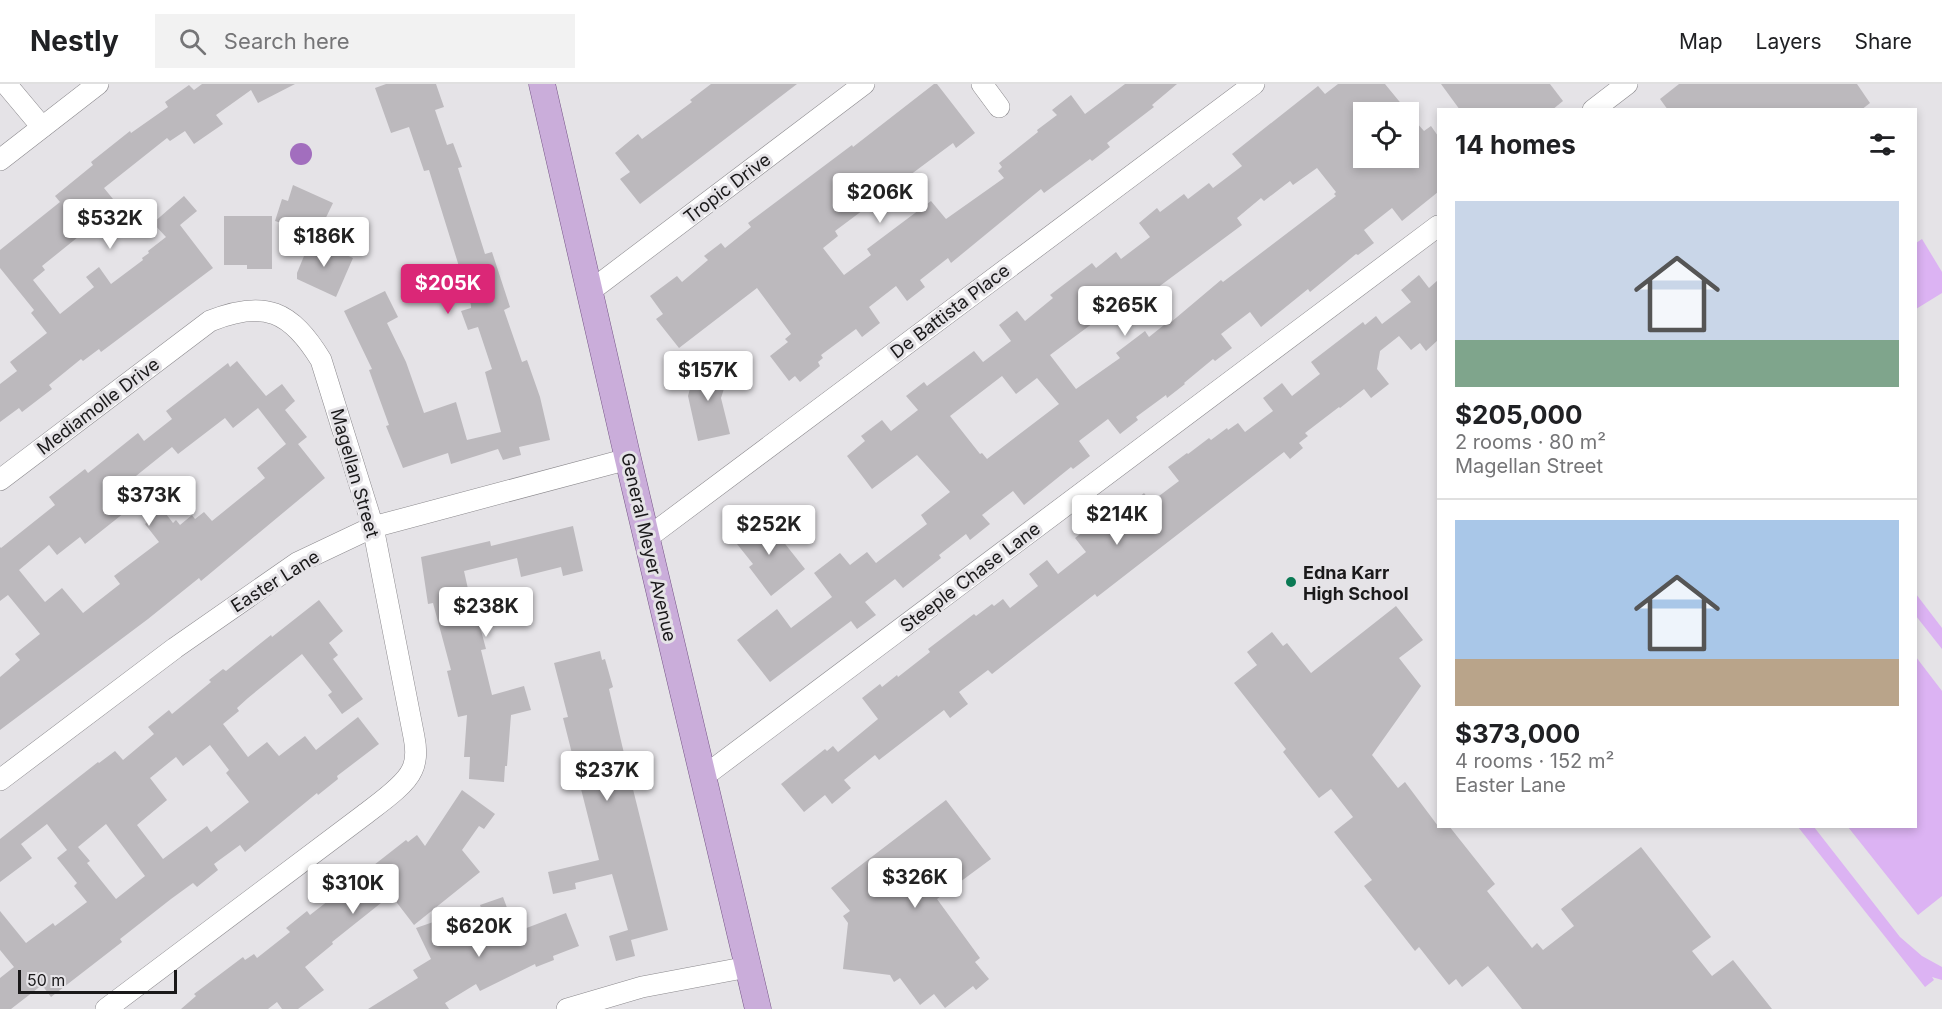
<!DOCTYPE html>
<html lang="en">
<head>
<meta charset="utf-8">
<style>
  body { margin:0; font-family:Inter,sans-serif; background:#f2f2f2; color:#202124; height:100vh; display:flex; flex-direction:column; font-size:22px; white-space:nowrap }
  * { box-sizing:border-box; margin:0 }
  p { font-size:20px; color:#757577 }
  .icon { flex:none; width:33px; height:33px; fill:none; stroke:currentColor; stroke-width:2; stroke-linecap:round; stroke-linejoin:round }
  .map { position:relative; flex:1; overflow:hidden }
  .drawer { position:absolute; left:1437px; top:24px; width:480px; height:720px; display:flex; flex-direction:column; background:#fff; border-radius:0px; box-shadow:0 3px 9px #0003 }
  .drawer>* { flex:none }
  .fabs { position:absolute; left:1353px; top:18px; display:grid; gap:12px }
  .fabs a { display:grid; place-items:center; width:66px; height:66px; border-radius:0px; background:#fff; box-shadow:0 3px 9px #0003; font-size:30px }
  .scale { position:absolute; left:18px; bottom:15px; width:159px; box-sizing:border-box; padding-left:6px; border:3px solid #1a191a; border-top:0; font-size:16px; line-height:21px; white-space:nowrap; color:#1a191a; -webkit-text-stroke:4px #e5e3e7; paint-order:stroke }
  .price { position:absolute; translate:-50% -51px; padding:0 14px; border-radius:6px; background:#fff; color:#222; font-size:20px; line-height:39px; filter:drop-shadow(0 2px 3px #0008) }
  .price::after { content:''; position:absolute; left:50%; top:36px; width:18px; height:14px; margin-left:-9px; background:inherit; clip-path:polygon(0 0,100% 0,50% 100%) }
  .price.on { background:#db2777; color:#fff }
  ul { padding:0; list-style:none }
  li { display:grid; align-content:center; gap:12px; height:318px; padding:0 18px }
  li+li { border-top:2px solid #e0e0e0 }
  li span { display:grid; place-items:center; height:186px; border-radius:0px; color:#555 }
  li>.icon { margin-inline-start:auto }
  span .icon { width:108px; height:108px; fill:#fffc; stroke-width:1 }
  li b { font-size:26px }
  h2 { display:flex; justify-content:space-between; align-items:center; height:72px; padding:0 18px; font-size:26px }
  header { display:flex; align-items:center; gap:36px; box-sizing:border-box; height:84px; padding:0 30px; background:#fff; border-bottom:2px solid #e0e0e0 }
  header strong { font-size:28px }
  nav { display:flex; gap:33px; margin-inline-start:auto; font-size:21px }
  .search { width:420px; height:54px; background:#f2f2f2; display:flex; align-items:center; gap:15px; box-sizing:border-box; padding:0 21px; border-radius:0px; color:#757577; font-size:22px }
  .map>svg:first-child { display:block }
</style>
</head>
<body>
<header>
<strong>Nestly</strong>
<div class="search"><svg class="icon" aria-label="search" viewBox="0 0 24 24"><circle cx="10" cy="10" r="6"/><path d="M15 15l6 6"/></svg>Search here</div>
<nav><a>Map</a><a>Layers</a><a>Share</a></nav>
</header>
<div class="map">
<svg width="1942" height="925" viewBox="0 0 1942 925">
  <rect width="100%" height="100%" fill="#e5e3e7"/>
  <g fill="#dcb3f3">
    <path d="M 1922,155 L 1942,188 L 1942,209 L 1916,225 L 1916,159 Z"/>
    <path d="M 1916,510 L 1942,544 L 1942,565 L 1916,532 Z"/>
    <path d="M 1916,573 L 1942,607 L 1942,812 L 1918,831 L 1848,743 L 1916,742 Z"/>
    <path d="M 1798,743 L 1814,743 L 1900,853 L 1922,872 L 1942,883 L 1942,896 L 1932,893 L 1934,896 L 1925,903 Z"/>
  </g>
  <circle fill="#a26ebe" cx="301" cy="70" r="11"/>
  <g fill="#bcb9bd" fill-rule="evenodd">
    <path d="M 202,0 L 295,0 L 258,19 L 251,6 L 216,31 L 223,40 L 194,60 L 185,47 L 170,57 L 167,54 L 104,104 L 113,115 L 95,129 L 103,140 L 89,151 L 86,152 L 83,149 L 42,182 L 45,186 L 33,196 L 60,230 L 94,203 L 86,193 L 99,183 L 111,200 L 143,176 L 142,174 L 149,169 L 148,167 L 166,153 L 153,139 L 184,112 L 197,127 L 180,141 L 213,184 L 101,268 L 99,265 L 83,277 L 81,275 L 49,301 L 52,305 L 22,328 L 19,324 L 0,338 L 0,300 L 17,287 L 10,278 L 47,249 L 31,229 L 34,226 L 0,184 L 0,166 L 60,118 L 55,112 L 93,81 L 91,78 L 130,47 L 131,49 L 168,23 L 165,18 L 189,1 L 194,6 Z"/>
    <path d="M 386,0 L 436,0 L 444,23 L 435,26 L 447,61 L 453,59 L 462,83 L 458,84 L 485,170 L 492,168 L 510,223 L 504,226 L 522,278 L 527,276 L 540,313 L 550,356 L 519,363 L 521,371 L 503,376 L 498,365 L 451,380 L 448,369 L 403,384 L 386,342 L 389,341 L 369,286 L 372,285 L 344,227 L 385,207 L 398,233 L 387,239 L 406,278 L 424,329 L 456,318 L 467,356 L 501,348 L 485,288 L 492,285 L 478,243 L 468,246 L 461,227 L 471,224 L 471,221 L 429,86 L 424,87 L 409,43 L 391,49 L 375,4 Z"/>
    <path d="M 711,0 L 797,0 L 640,120 L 620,95 L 630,88 L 615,69 L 638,50 L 642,55 L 692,18 L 690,16 Z"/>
    <path d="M 934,0 L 937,0 L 975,49 L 956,64 L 953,59 L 835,147 L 838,152 L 823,164 L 844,191 L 871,171 L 867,165 L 931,117 L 946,135 L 1004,94 L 998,87 L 1002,83 L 999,79 L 1038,48 L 1037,46 L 1057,31 L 1052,26 L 1071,11 L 1085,30 L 1125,0 L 1177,0 L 1152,21 L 1154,23 L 1107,59 L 1110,63 L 1092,77 L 1090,75 L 1044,109 L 1041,105 L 951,179 L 948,174 L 920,196 L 925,203 L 907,217 L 896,202 L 869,223 L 880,239 L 862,253 L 856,245 L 821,271 L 823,274 L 818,278 L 820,282 L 800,298 L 795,292 L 789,297 L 770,272 L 788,258 L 785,255 L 791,250 L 757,204 L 679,264 L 656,235 L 663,230 L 650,212 L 677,192 L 682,198 L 708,176 L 704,172 L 721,159 L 725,164 L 751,143 L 748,139 L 852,61 L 853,63 Z"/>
    <path d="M 1338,0 L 1385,0 L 1408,28 L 1364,28 L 1364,74 L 1408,74 L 1408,29 L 1424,47 L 1431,42 L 1438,52 L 1438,108 L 1402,137 L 1392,124 L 1364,146 L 1374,159 L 1358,171 L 1356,170 L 1310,208 L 1308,205 L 1261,243 L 1250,228 L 1221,250 L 1232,264 L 1215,277 L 1213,275 L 1184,299 L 1185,300 L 1167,314 L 1166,311 L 1136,333 L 1138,336 L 1120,350 L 1108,335 L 1079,357 L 1090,372 L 1073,385 L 1071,383 L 1024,421 L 1013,407 L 982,431 L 990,440 L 970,456 L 966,450 L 939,471 L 941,474 L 903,504 L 895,495 L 865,518 L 876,531 L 857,545 L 851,537 L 770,598 L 737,556 L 777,525 L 791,544 L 832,513 L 814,489 L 840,469 L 850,481 L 867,468 L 876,479 L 927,440 L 921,431 L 950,408 L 917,371 L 872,405 L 847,372 L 865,357 L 861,352 L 882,336 L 891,347 L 918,326 L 906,312 L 924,298 L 927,302 L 974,267 L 983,278 L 1011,257 L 999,241 L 1017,227 L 1025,237 L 1053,214 L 1050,211 L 1092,179 L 1096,184 L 1116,168 L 1121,175 L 1150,153 L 1139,139 L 1157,124 L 1160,128 L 1184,110 L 1188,115 L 1209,99 L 1213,104 L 1242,82 L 1232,70 L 1318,2 L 1325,10 ZM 1317,84 L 1336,108 L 1334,110 L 1336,112 L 1223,198 L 1221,196 L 1170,239 L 1169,237 L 1149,253 L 1145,247 L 1116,269 L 1120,274 L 1076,305 L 1050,271 L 1120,219 L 1128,229 L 1150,212 L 1149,210 L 1242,141 L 1237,134 L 1261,114 L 1264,117 L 1290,97 L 1293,101 ZM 1002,292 L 1016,310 L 1037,294 L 1059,320 L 987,375 L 982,369 L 980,370 L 950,332 Z"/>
    <path d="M 1441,0 L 1550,0 L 1563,17 L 1552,26 L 1460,26 Z"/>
    <path d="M 1679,0 L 1857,0 L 1870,19 L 1861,26 L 1668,26 L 1660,15 Z"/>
    <path d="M 293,101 L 333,119 L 318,150 L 275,137 L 282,115 L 288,117 Z"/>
    <path d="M 224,132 L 272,132 L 272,185 L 247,185 L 247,181 L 224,181 Z"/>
    <path d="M 311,155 L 353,174 L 336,213 L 297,195 L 297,189 Z"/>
    <path d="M 1419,191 L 1429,204 L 1438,196 L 1438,256 L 1426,267 L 1420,259 L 1411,266 L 1399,252 L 1380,267 L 1377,285 L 1389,300 L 1371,314 L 1364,305 L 1340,324 L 1339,323 L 1305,349 L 1308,352 L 1299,359 L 1303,364 L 1290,375 L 1284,368 L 1097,513 L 1095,510 L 992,590 L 988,586 L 959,608 L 968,620 L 950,634 L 944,626 L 879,676 L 875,671 L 844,696 L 851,704 L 832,720 L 825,711 L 804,728 L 781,700 L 825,665 L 827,667 L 833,662 L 838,668 L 878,635 L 862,614 L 880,600 L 882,603 L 897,591 L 898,593 L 930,568 L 928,565 L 974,530 L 976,532 L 992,520 L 994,522 L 1003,515 L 1010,524 L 1038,502 L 1029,490 L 1047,476 L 1058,490 L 1086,468 L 1075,454 L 1093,440 L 1134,413 L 1136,416 L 1144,409 L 1151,418 L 1179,397 L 1168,383 L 1187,369 L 1188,370 L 1209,354 L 1211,356 L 1227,344 L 1228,346 L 1238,339 L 1245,348 L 1273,327 L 1263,314 L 1282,299 L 1292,312 L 1320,290 L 1311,278 L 1363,238 L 1365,241 L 1376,232 L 1382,240 L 1411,218 L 1401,206 Z"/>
    <path d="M 237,277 L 266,312 L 282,300 L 295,317 L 285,326 L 307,353 L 298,360 L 325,394 L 201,497 L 199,494 L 148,535 L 0,646 L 0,593 L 20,576 L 15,570 L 40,550 L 8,511 L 0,517 L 0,463 L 1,464 L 55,421 L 49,413 L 85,385 L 88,389 L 138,349 L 144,357 L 172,335 L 166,327 L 228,279 L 230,283 ZM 258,324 L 286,360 L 257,384 L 265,394 L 212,437 L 204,428 L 195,435 L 192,431 L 180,441 L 176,436 L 173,439 L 163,426 L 145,440 L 159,458 L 114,492 L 120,500 L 83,529 L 62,504 L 45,518 L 19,486 L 49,461 L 57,471 L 80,453 L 85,460 L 139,417 L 126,400 L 172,363 L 178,370 L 225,334 L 233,344 Z"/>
    <path d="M 697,279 L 729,289 L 721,314 L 730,350 L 698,357 L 688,312 Z"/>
    <path d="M 763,432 L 805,485 L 771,512 L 749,483 L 753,480 L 733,455 Z"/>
    <path d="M 573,442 L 583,487 L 563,492 L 561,483 L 521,493 L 517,474 L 464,487 L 472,523 L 488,519 L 492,536 L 479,539 L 486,565 L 481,566 L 492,611 L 524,602 L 531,626 L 511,631 L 507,682 L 505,682 L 504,698 L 469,695 L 470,673 L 464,673 L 467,631 L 458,633 L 447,587 L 451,586 L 433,519 L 428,520 L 421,473 L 490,457 L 491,462 Z"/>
    <path d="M 319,516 L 343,547 L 329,559 L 338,571 L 333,575 L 363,615 L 342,630 L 328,611 L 332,608 L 302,570 L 248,614 L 237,624 L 239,627 L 223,640 L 248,673 L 267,658 L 279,672 L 305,652 L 316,666 L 358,633 L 379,660 L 337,692 L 338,695 L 318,711 L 317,709 L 245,768 L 240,761 L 214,780 L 218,786 L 197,803 L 193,799 L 171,815 L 120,855 L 122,858 L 51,913 L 42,901 L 11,925 L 0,925 L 0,894 L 14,883 L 0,866 L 0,827 L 26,859 L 53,839 L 55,842 L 87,818 L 74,802 L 77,799 L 57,774 L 67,766 L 47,740 L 21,760 L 32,774 L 0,798 L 0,755 L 98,678 L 99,679 L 115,667 L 123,676 L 154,650 L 148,643 L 169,626 L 172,630 L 211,598 L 209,596 L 223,585 L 226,587 L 271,551 L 272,553 ZM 210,661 L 229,686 L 226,689 L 249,718 L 211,748 L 207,742 L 163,775 L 137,741 L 167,716 L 150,694 L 176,673 L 183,682 ZM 106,740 L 145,792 L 116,815 L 87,779 L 90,777 L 78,763 Z"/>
    <path d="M 1396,522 L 1423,556 L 1399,574 L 1421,602 L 1372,671 L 1398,704 L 1405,698 L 1438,742 L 1449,742 L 1495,800 L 1487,807 L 1532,864 L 1537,859 L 1543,866 L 1574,842 L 1561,825 L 1641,763 L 1711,853 L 1692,867 L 1712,892 L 1733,876 L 1772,925 L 1522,925 L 1488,882 L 1462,903 L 1456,895 L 1449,901 L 1419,863 L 1415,867 L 1364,802 L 1372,796 L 1334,748 L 1353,733 L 1331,705 L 1319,714 L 1283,668 L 1286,665 L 1234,599 L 1257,581 L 1247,568 L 1272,548 L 1283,562 L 1287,559 L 1311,589 Z"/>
    <path d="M 600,567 L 602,576 L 605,575 L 613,603 L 609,605 L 622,661 L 668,846 L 631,856 L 635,872 L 616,877 L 609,852 L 628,846 L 612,790 L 575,799 L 576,805 L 553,810 L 548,788 L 599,776 L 563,634 L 568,633 L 554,579 Z"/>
    <path d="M 462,706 L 495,730 L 484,745 L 479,742 L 462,766 L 480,788 L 414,841 L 391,811 L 332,858 L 333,860 L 305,883 L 324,906 L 298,925 L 282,925 L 277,918 L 268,925 L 181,925 L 196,912 L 194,910 L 243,873 L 245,876 L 254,870 L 257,874 L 290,848 L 286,844 L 307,827 L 310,831 L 406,756 L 408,758 L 417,751 L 425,762 Z"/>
    <path d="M 946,716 L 991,775 L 937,815 L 980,874 L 975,878 L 989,895 L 976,906 L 973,902 L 945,924 L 934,910 L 920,921 L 900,894 L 894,898 L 890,891 L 843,885 L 848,839 L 843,832 L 850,827 L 831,804 Z"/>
    <path d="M 503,813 L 516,848 L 566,829 L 579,862 L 553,872 L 554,876 L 536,883 L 535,880 L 480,907 L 476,900 L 445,919 L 449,925 L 368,925 L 418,894 L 413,886 L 431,875 L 416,844 L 439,836 L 452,862 L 488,843 L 480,821 Z"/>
  </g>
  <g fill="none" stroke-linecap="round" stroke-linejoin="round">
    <g stroke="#8b898d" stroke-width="22">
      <g id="minor">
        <path d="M 6,0 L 42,43"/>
        <path d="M 982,0 L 999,23"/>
        <path d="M 1593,26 L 1627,0"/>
        <path d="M 0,76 L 98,0"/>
        <path d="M 589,208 L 864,0"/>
        <path d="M 0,396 L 210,237 C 265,215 291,227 321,276 L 373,443 L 414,653 C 416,663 417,676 412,686 C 405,702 378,720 364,731 L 106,925"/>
        <path d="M 647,454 L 1254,0"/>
        <path d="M 703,693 L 1438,142"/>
        <path d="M 0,696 L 175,564 L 297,479 L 373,443 L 628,375"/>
        <path d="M 567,925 L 642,903 L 748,883"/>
      </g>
    </g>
    <g stroke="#765687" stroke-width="27">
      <path id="major" d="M 542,0 L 628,375 L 758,925"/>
    </g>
    <use href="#minor" stroke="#fff" stroke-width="21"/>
    <use href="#major" stroke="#caadda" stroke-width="26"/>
  </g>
  <circle fill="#0a7954" stroke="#e5e3e7" stroke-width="2" cx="1291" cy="498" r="6"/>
  <g text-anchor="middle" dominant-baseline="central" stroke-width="6" stroke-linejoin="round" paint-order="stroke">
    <g font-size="18" fill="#1a191a" stroke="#e5e3e7">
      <text transform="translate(727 104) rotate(-37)">Tropic Drive</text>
      <text transform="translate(950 227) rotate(-37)">De Battista Place</text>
      <text transform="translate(98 322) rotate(-37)">Mediamolle Drive</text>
      <text transform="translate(355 389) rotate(74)">Magellan Street</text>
      <text transform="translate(649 463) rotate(77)">General Meyer Avenue</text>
      <text transform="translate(970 493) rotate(-37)">Steeple Chase Lane</text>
      <text transform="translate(275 497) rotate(-32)">Easter Lane</text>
    </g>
    <g font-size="18" font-weight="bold" fill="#1a191a" stroke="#e5e3e7" text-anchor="start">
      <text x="1303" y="488">Edna Karr<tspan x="1303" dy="21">High School</tspan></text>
    </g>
  </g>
</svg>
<div class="fabs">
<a><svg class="icon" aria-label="locate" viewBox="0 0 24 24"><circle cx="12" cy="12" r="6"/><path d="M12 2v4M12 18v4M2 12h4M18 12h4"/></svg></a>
</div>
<div class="scale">50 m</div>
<b class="price" style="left:880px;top:140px">$206K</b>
<b class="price" style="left:110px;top:166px">$532K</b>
<b class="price" style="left:324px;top:184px">$186K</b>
<b class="price on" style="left:448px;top:231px">$205K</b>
<b class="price" style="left:1125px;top:253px">$265K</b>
<b class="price" style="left:708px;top:318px">$157K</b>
<b class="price" style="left:149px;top:443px">$373K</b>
<b class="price" style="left:1117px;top:462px">$214K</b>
<b class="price" style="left:769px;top:472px">$252K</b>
<b class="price" style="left:486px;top:554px">$238K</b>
<b class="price" style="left:607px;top:718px">$237K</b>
<b class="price" style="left:915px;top:825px">$326K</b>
<b class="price" style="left:353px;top:831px">$310K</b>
<b class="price" style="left:479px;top:874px">$620K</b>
<section class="drawer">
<h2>14 homes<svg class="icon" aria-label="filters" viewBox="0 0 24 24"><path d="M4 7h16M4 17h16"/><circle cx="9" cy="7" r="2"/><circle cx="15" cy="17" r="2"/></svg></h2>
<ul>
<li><span style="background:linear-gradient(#c9d6e8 75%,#7fa58c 0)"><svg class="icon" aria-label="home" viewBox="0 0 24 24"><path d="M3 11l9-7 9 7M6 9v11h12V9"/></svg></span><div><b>$205,000</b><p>2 rooms · 80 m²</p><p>Magellan Street</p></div></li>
<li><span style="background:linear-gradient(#a9c7e8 75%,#b9a48a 0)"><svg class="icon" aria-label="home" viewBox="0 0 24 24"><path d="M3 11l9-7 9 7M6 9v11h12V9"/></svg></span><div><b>$373,000</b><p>4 rooms · 152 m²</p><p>Easter Lane</p></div></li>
</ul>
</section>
</div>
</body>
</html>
